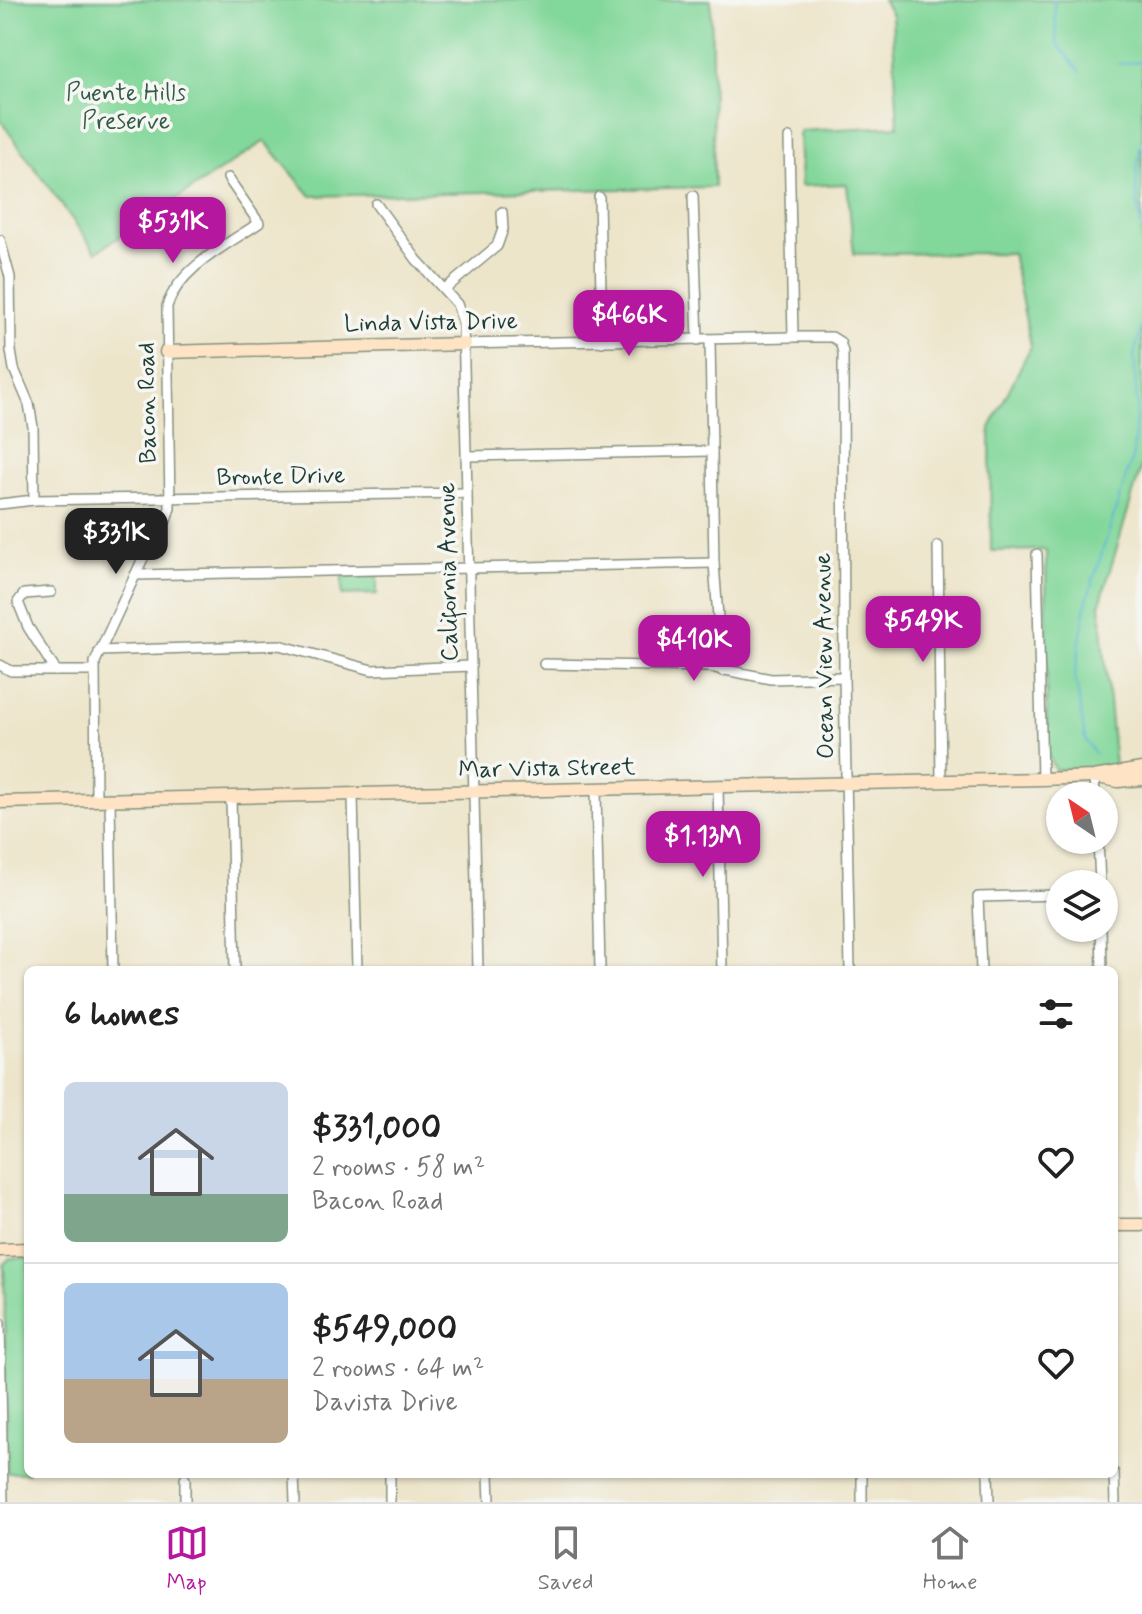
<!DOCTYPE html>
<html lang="en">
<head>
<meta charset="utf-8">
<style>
  body { margin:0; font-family:Mynerve,sans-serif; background:#f2f2f2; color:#222; height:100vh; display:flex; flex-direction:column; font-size:30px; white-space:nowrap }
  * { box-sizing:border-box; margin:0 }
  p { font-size:26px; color:#767676 }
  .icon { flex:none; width:44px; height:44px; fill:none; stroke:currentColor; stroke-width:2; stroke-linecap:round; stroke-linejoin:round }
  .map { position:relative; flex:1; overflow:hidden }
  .panel { position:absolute; left:24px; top:966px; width:1094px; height:512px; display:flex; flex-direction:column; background:#fff; border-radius:12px; box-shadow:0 2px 6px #0004 }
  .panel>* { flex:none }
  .needle { width:52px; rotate:325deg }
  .tools { position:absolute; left:1046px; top:782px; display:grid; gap:16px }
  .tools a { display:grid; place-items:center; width:72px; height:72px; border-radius:50%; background:#fff; box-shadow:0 2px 6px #0004; font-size:40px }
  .price { position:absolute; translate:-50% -68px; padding:0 18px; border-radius:16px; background:#b5179e; color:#fff; font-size:26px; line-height:52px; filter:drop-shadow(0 2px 4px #0008) }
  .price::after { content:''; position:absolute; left:50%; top:48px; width:24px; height:18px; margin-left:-12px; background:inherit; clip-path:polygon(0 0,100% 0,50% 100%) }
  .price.active { background:#222; color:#fff }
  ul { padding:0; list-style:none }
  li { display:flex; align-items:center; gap:24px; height:200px; padding:0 40px }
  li+li { border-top:2px solid #e0e0e0 }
  li span { display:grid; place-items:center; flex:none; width:224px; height:160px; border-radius:12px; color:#555 }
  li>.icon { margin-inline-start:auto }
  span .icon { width:96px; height:96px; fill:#fffc; stroke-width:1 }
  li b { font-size:34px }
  h2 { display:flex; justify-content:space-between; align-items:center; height:96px; padding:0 40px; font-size:34px }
  .tab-bar { display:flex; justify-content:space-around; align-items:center; height:112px; border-top:2px solid #e0e0e0; background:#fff; font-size:22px; color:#767676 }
  .tab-bar a { display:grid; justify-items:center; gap:4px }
  .tab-bar .active { color:#b5179e }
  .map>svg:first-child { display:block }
</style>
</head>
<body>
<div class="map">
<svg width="1142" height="1502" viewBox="0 0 1142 1502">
  <rect width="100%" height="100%" fill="#f6f6f2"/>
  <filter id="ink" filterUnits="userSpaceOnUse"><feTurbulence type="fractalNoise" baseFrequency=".0125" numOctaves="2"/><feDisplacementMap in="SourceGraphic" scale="16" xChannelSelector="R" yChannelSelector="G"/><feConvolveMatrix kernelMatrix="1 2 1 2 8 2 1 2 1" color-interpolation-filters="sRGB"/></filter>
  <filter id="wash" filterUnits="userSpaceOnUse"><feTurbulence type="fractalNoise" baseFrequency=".006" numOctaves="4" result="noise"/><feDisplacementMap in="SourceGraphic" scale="32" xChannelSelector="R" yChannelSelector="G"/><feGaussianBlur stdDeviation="1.8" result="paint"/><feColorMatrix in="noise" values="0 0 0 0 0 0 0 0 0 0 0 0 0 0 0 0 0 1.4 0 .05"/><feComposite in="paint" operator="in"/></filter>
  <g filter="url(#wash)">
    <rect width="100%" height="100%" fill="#ede5ca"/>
    <g fill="#82d79a" stroke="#508a67" stroke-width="2">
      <path d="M 0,0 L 711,0 L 714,187 L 311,196 L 265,141 L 96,252 L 0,120 Z"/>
      <path d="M 883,0 L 1142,0 L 1142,464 L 1100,604 L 1115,766 L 1055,770 L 1047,753 L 1046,550 L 991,551 L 990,428 L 1031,346 L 1012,253 L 854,254 L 847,184 L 801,186 L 799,131 L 898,126 L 892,15 Z"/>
      <path d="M 377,575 L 377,594 L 342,595 L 342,576 Z"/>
      <path d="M 10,1258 L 28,1258 L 28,1473 L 7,1473 L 4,1264 Z"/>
    </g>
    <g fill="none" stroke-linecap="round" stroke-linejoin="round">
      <g stroke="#55b0d3" stroke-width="2">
        <path d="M 1054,0 L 1057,44 L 1081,72"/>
        <path d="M 1119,64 L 1142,61"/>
        <path d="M 1142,141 C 1135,169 1135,200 1142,228"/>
        <path d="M 1095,754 L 1085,739 L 1075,675 L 1086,603 L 1133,455 L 1137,405 L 1134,355 L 1142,324"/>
      </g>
    </g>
  </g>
  <g filter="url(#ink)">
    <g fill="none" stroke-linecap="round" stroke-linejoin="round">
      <g stroke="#86917f" stroke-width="12">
        <g id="street">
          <path d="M 789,138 L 793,337"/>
          <path d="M 693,196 L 698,340"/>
          <path d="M 599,197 L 602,342"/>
          <path d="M 376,204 L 417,260 L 457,304 L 463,322 L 478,970"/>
          <path d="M 0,240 L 10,277 L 11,351 L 14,369 L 29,404 L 33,427 L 34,500"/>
          <path d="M 445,289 L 497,246 L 503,229 L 502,212"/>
          <path d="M 710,340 L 714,563 L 722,671"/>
          <path d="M 465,344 L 793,337 L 832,337 L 840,342 L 843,352 L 844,677 L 850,970"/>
          <path d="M 467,456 L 712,451"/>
          <path d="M 0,504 L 34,500 L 467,493"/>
          <path d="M 938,546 L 941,781"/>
          <path d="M 1037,554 L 1042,779"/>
          <path d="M 135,575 L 714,563"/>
          <path d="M 51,592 L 24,594 L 18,602 L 28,627 L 56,671"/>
          <path d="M 99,651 L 279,645 L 372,670 L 471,666"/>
          <path d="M 544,664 L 710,667 L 771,679 L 844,677"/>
          <path d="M 0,665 L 11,671 L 93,671"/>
          <path d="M 1094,777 L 1095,796"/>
          <path d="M 718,787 L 722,970"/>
          <path d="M 596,790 L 600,970"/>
          <path d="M 353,795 L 357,970"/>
          <path d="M 231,798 L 235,970"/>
          <path d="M 96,800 L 95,662 L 144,556 L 166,520 L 170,508 L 167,306 C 180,267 227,245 259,223 L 228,178"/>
          <path d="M 110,800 L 113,970"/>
          <path d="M 1098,840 L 1100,884"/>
          <path d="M 1101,928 L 1102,970"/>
          <path d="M 981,970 L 978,897 L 1060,895"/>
          <path d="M 0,1323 L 3,1502"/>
          <path d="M 1114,1473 L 1115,1502"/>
          <path d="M 294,1474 L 295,1502"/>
          <path d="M 390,1474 L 390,1502"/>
          <path d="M 489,1474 L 490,1502"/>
          <path d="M 862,1474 L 862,1502"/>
          <path d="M 988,1474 L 989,1502"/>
          <path d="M 185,1479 L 185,1502"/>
        </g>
      </g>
      <g stroke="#86917f" stroke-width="15">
        <g id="secondary">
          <path d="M 166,352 L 465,344"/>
          <path d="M 1098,777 L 1118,781 L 1142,779"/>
          <path d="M 0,802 L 1042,779 L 1094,777 L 1142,769"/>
          <path d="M 1114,1225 L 1142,1225"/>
          <path d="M 0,1250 L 28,1249"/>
        </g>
      </g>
      <use href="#street" stroke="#fff" stroke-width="9"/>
      <use href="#secondary" stroke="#fee4c5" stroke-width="12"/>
    </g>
  </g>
  <g text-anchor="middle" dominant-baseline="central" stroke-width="7" stroke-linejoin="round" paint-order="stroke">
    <g font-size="24" fill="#335c48" stroke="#f6f6f2">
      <text x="126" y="93">Puente Hills<tspan x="126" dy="28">Preserve</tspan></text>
    </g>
    <g font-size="24" fill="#1f3d34" stroke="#f6f6f2">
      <text transform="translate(431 323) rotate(-1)">Linda Vista Drive</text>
      <text transform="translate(148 403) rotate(-91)">Bacon Road</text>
      <text transform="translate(281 477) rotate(-1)">Bronte Drive</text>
      <text transform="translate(449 572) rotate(-91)">California Avenue</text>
      <text transform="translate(825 656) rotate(-91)">Ocean View Avenue</text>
      <text transform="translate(547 769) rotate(-1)">Mar Vista Street</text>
    </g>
  </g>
</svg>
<div class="tools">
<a><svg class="needle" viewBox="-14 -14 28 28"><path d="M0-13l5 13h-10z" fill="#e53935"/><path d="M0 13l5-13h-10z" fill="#767676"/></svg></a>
<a><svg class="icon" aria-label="layers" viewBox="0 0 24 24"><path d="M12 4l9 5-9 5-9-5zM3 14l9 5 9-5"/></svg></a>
</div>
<b class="price" style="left:173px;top:265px">$531K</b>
<b class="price" style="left:629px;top:358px">$466K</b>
<b class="price active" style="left:116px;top:576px">$331K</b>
<b class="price" style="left:923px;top:664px">$549K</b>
<b class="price" style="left:694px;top:683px">$410K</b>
<b class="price" style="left:703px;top:879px">$1.13M</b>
<section class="panel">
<h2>6 homes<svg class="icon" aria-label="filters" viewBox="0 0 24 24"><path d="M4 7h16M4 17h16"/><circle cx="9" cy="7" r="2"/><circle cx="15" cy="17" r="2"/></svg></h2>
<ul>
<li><span style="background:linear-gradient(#c9d6e8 70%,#7fa58c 0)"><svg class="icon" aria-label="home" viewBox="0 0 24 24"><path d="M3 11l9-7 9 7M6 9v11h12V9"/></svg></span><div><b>$331,000</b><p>2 rooms · 58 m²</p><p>Bacon Road</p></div><svg class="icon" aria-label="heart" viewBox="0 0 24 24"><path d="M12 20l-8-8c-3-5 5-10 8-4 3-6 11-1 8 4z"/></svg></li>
<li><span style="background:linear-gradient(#a9c7e8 60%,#b9a48a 0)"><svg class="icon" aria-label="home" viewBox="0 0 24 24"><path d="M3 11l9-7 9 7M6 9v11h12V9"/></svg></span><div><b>$549,000</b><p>2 rooms · 64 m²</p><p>Davista Drive</p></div><svg class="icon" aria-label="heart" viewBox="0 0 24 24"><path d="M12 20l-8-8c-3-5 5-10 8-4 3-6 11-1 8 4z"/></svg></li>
</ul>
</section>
</div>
<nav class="tab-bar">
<a class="active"><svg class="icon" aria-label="map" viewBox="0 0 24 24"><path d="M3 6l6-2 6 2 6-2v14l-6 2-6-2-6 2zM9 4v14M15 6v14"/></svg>Map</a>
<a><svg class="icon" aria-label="saved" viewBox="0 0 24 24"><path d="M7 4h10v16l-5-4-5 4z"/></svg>Saved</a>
<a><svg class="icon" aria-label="home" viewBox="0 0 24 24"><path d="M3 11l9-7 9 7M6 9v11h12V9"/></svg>Home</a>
</nav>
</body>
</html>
